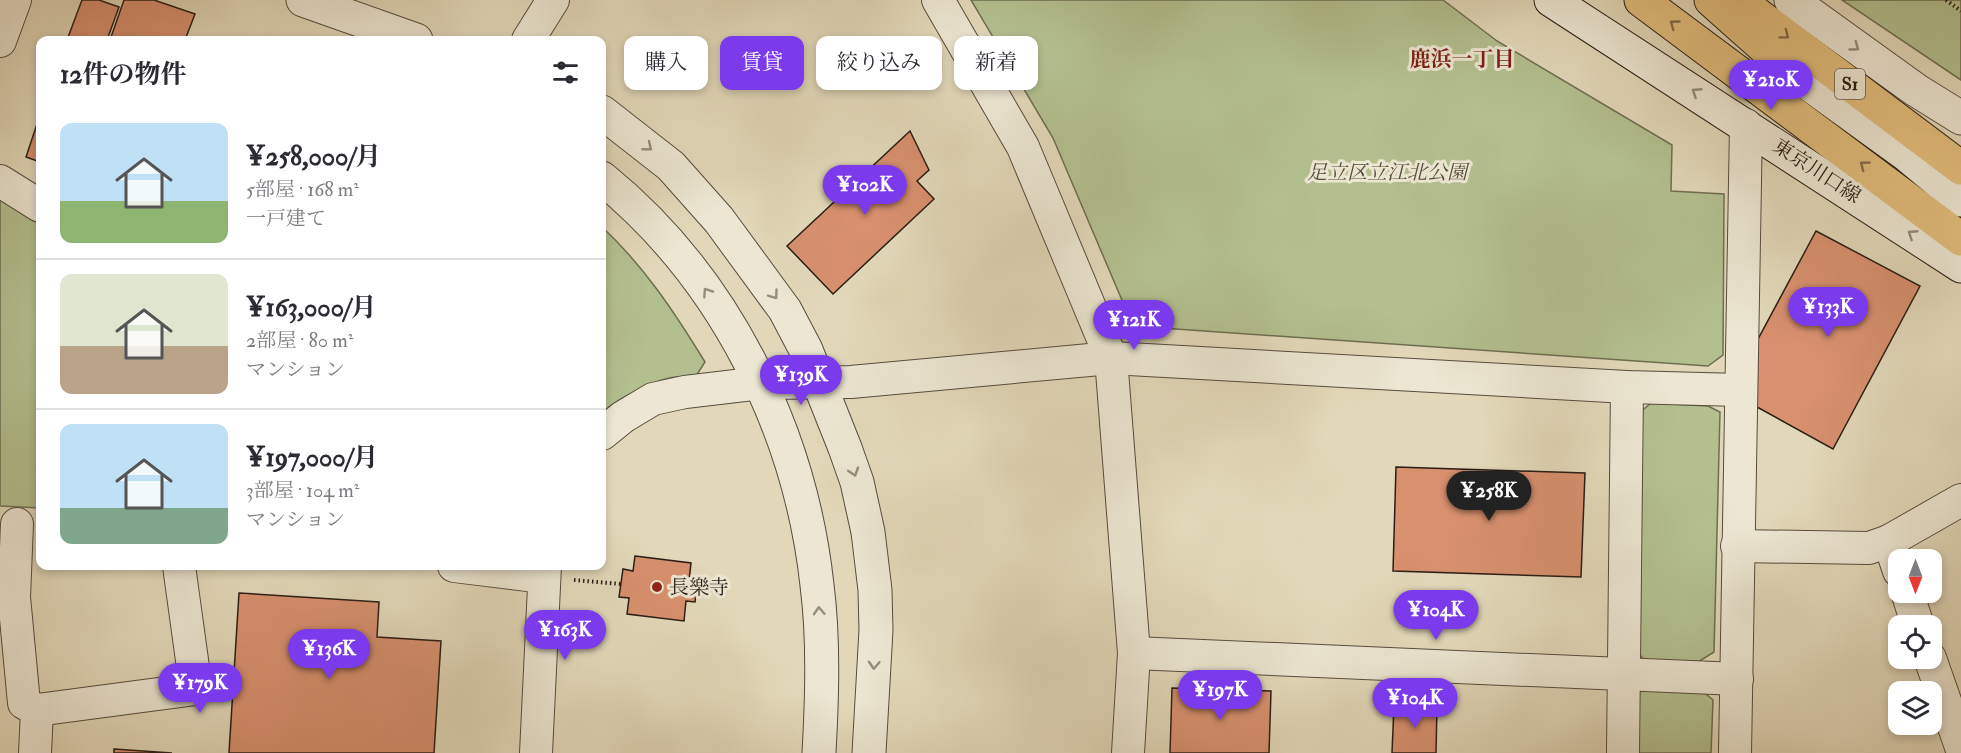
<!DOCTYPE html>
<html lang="ja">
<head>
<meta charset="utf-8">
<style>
  body { margin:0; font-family:"IM FELL Double Pica","Noto Serif JP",serif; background:#f2f2f3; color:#2b2b33; height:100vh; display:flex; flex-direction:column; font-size:22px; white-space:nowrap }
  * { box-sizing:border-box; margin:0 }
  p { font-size:20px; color:#7c7c81 }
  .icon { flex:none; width:33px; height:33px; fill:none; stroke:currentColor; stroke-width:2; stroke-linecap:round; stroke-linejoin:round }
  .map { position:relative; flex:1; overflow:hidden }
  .side { position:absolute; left:36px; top:36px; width:570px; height:534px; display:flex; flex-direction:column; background:#fff; border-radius:12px; box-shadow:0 3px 9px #0003 }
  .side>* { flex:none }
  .guide { position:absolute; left:624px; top:36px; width:570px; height:54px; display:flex; gap:12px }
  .needle { width:39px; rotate:180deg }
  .tools { position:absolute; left:1888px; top:549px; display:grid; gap:12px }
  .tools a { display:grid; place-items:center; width:54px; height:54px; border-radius:12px; background:#fff; box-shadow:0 3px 9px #0003; font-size:30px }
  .price { position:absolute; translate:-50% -51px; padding:0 14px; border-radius:21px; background:#7c3aed; color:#fff; font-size:20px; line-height:39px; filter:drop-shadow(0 2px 3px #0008) }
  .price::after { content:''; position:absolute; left:50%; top:36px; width:18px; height:14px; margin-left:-9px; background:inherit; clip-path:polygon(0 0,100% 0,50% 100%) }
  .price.current { background:#222; color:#fff }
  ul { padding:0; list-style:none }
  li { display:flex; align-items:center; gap:18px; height:150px; padding:0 24px }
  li+li { border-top:2px solid #e1e1e2 }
  li span { display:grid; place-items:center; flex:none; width:168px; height:120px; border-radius:12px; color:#555 }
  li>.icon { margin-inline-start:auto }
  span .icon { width:72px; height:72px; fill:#fffc; stroke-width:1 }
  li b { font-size:26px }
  h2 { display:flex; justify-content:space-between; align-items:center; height:72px; padding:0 24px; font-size:26px }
  .tag { padding:0 21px; border-radius:12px; background:#fff; box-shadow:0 3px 9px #0003; font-size:21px; line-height:54px }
  .tag.current { background:#7c3aed; color:#fff }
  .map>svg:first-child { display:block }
</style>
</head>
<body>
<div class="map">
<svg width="1961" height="753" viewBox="0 0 1961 753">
  <rect width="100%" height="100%" fill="#e2d8b9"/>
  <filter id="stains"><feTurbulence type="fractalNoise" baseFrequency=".00333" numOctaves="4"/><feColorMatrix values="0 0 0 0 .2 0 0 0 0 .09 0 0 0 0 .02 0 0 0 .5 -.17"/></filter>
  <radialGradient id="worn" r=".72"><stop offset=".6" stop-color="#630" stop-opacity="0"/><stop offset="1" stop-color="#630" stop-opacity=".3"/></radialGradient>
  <g fill="#b3bf8f" stroke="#6e6e52" stroke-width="1.5">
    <path d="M 971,0 L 1443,0 L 1497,41 L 1672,145 L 1671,191 L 1724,194 L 1723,355 L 1708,366 L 1133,326 L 1053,138 Z"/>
    <path d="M 1842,0 L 1961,0 L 1961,80 Z"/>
    <path d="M 0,196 L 40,223 L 40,508 L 0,506 Z"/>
    <path d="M 602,227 C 644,266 675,313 705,362 L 696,376 C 684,376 670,376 659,381 C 642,387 615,400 602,413 Z"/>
    <path d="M 1651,403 L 1708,406 L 1720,412 L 1714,652 L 1698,662 L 1644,660 L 1637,651 L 1639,413 Z"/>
    <path d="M 1649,689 L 1705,693 L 1713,700 L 1711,753 L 1637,753 L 1639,692 Z"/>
  </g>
  <g fill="#d8906f" stroke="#291d15" stroke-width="1.5">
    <path d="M 82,0 L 99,0 L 119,7 L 107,40 L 67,40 Z"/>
    <path d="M 124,0 L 154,0 L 195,14 L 185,40 L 110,40 Z"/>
    <path d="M 40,115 L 40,162 L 26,157 Z"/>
    <path d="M 910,131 L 929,170 L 917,181 L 934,199 L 833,294 L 787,246 Z"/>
    <path d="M 1816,231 L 1920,286 L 1833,449 L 1757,407 L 1757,341 Z"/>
    <path d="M 1396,467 L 1585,473 L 1581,577 L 1393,571 Z"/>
    <path d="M 635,556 L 691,563 L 689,581 L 697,582 L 695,602 L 686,601 L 684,621 L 627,614 L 629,598 L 619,597 L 623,569 L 633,571 Z"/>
    <path d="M 239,593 L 379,602 L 377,637 L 441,641 L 434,753 L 229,753 Z"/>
    <path d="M 1172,688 L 1271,691 L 1269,753 L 1170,753 Z"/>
    <path d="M 1394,705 L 1437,706 L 1436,753 L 1392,753 Z"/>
    <path d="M 114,749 L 172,753 L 114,753 Z"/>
  </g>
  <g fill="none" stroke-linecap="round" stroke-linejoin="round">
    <g stroke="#574c3e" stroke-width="34">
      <g id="minor">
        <path d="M 938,0 L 1023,147 L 1111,358 L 1134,653 L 1128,753"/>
        <path d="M 528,40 L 553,0"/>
        <path d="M 0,41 L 15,0"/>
        <path d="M 0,181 L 40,206"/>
        <path d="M 602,434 L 623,417 L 653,399 L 685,392 L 761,383 L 851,382 L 1111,358 L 1627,387 L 1740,390"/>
        <path d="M 17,524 L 14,597 L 24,703 L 37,710"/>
        <path d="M 1889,541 L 1899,571"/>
        <path d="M 1737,546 L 1869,548 L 1889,541 L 1961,500"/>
        <path d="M 454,566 L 543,577"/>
        <path d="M 1907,592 L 1918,626"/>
        <path d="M 1134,653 L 1737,679"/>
        <path d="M 1930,658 L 1961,747"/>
        <path d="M 35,753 L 37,710 L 196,689 L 179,566"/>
        <path d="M 536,753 L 545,566"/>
        <path d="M 1623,753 L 1627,387"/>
        <path d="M 1735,753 L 1746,125"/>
      </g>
    </g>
    <g stroke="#574c3e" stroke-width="35">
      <g id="tertiary">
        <path d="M 303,0 L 416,40"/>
        <path d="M 1791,0 L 1916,90 L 1961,118"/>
        <path d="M 602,112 L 671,166 L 719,220 L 785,310 L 806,350 L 845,448 L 857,482 L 868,532 L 875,590 L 876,630 L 869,753"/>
        <path d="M 602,178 C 724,277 800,429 817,585 C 824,640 822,698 819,753"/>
      </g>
    </g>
    <g stroke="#291d15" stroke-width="35">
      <g id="secondary">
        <path d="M 1551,0 L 1961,266"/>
        <path d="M 1769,55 L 1908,156 L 1961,200"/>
      </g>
    </g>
    <g stroke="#291d15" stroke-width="35">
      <g id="motorway">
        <path d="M 1641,0 L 1961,239"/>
        <path d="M 1711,0 L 1793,73"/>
        <path d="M 1738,0 L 1961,168"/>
      </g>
    </g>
    <g stroke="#291d15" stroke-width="4" stroke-dasharray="1.5 3" stroke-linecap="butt">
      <path d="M 1946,0 L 1961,11"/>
      <path d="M 574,580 L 621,584"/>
    </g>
    <use href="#minor" stroke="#ece6d2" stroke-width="32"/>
    <use href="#tertiary" stroke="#ece6d2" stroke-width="33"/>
    <use href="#secondary" stroke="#ece6d2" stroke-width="33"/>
    <use href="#motorway" stroke="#e1bc7c" stroke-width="33"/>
  </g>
  <defs><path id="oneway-chevron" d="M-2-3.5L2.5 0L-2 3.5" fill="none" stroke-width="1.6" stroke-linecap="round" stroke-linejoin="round" transform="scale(1.5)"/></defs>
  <g stroke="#856c48">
    <use href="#oneway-chevron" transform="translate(1674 24) rotate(-144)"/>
    <use href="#oneway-chevron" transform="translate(1785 35) rotate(37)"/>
    <use href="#oneway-chevron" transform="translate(1864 165) rotate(-143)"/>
  </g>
  <g stroke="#948c7d">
    <use href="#oneway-chevron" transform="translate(1855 47) rotate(36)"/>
    <use href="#oneway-chevron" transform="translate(1696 92) rotate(-147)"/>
    <use href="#oneway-chevron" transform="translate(648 147) rotate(39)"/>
    <use href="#oneway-chevron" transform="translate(1912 234) rotate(-147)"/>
    <use href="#oneway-chevron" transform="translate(707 292) rotate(-124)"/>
    <use href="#oneway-chevron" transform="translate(774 295) rotate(54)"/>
    <use href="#oneway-chevron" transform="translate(854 472) rotate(72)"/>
    <use href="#oneway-chevron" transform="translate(819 611) rotate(-93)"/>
    <use href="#oneway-chevron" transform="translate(874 665) rotate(93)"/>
  </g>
  <circle fill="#8f2418" stroke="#ece6d2" stroke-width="2" cx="657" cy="587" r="6"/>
  <g text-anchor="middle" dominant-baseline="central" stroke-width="6" stroke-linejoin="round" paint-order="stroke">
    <rect fill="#ece6d2" stroke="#64594e" stroke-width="1.5" x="1835" y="69" width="30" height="30" rx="4.5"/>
    <g font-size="18" font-weight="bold" fill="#291d15">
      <text x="1850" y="84">S1</text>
    </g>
    <g font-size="20" fill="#291d15" stroke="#ece6d2">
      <text transform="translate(1817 171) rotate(33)">東京川口線</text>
    </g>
    <g font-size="20" font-style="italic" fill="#524e3a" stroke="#ece6d2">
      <text x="1387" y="172">足立区立江北公園</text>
    </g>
    <g font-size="20" fill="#291d15" stroke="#ece6d2" text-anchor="start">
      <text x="669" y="587">長樂寺</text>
    </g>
    <g font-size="21" font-weight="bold" fill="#7a1f14" stroke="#ece6d2">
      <text x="1462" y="59">鹿浜一丁目</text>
    </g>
  </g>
  <rect width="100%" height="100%" filter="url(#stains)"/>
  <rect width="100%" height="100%" fill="url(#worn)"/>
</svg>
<div class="tools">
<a><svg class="needle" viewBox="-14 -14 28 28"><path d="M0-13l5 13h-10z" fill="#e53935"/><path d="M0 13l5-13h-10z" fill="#7c7c81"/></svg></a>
<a><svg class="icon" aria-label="locate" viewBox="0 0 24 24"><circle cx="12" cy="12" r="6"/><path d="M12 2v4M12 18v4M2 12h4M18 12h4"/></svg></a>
<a><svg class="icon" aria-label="layers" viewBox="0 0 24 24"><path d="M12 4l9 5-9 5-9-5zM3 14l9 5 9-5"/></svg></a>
</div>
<b class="price" style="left:1771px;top:111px">¥210K</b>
<b class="price" style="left:865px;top:216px">¥102K</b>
<b class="price" style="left:1828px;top:338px">¥133K</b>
<b class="price" style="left:1134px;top:351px">¥121K</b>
<b class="price" style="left:801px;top:406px">¥139K</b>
<b class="price current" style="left:1489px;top:522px">¥258K</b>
<b class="price" style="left:1436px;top:641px">¥104K</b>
<b class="price" style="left:565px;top:661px">¥163K</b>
<b class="price" style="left:329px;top:680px">¥136K</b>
<b class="price" style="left:200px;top:714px">¥179K</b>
<b class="price" style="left:1220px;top:721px">¥197K</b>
<b class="price" style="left:1415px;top:729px">¥104K</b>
<div class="guide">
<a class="tag">購入</a>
<a class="tag current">賃貸</a>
<a class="tag">絞り込み</a>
<a class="tag">新着</a>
</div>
<section class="side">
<h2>12件の物件<svg class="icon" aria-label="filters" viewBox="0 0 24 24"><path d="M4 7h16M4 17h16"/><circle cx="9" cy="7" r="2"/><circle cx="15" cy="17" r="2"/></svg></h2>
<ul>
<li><span style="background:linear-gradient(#bfe0f5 65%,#8fb573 0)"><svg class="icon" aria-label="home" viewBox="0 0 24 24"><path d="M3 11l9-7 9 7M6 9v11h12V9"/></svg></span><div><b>¥258,000/月</b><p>5部屋 · 168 m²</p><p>一戸建て</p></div></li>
<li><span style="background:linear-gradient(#dfe7d0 60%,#b9a48a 0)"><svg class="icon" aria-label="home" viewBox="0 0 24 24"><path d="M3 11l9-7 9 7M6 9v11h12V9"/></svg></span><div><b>¥163,000/月</b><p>2部屋 · 80 m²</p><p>マンション</p></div></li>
<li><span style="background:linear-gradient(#bfe0f5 70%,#7fa58c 0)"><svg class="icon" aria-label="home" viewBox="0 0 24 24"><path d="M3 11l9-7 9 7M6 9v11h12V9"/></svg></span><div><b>¥197,000/月</b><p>3部屋 · 104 m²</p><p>マンション</p></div></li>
</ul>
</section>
</div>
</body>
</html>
